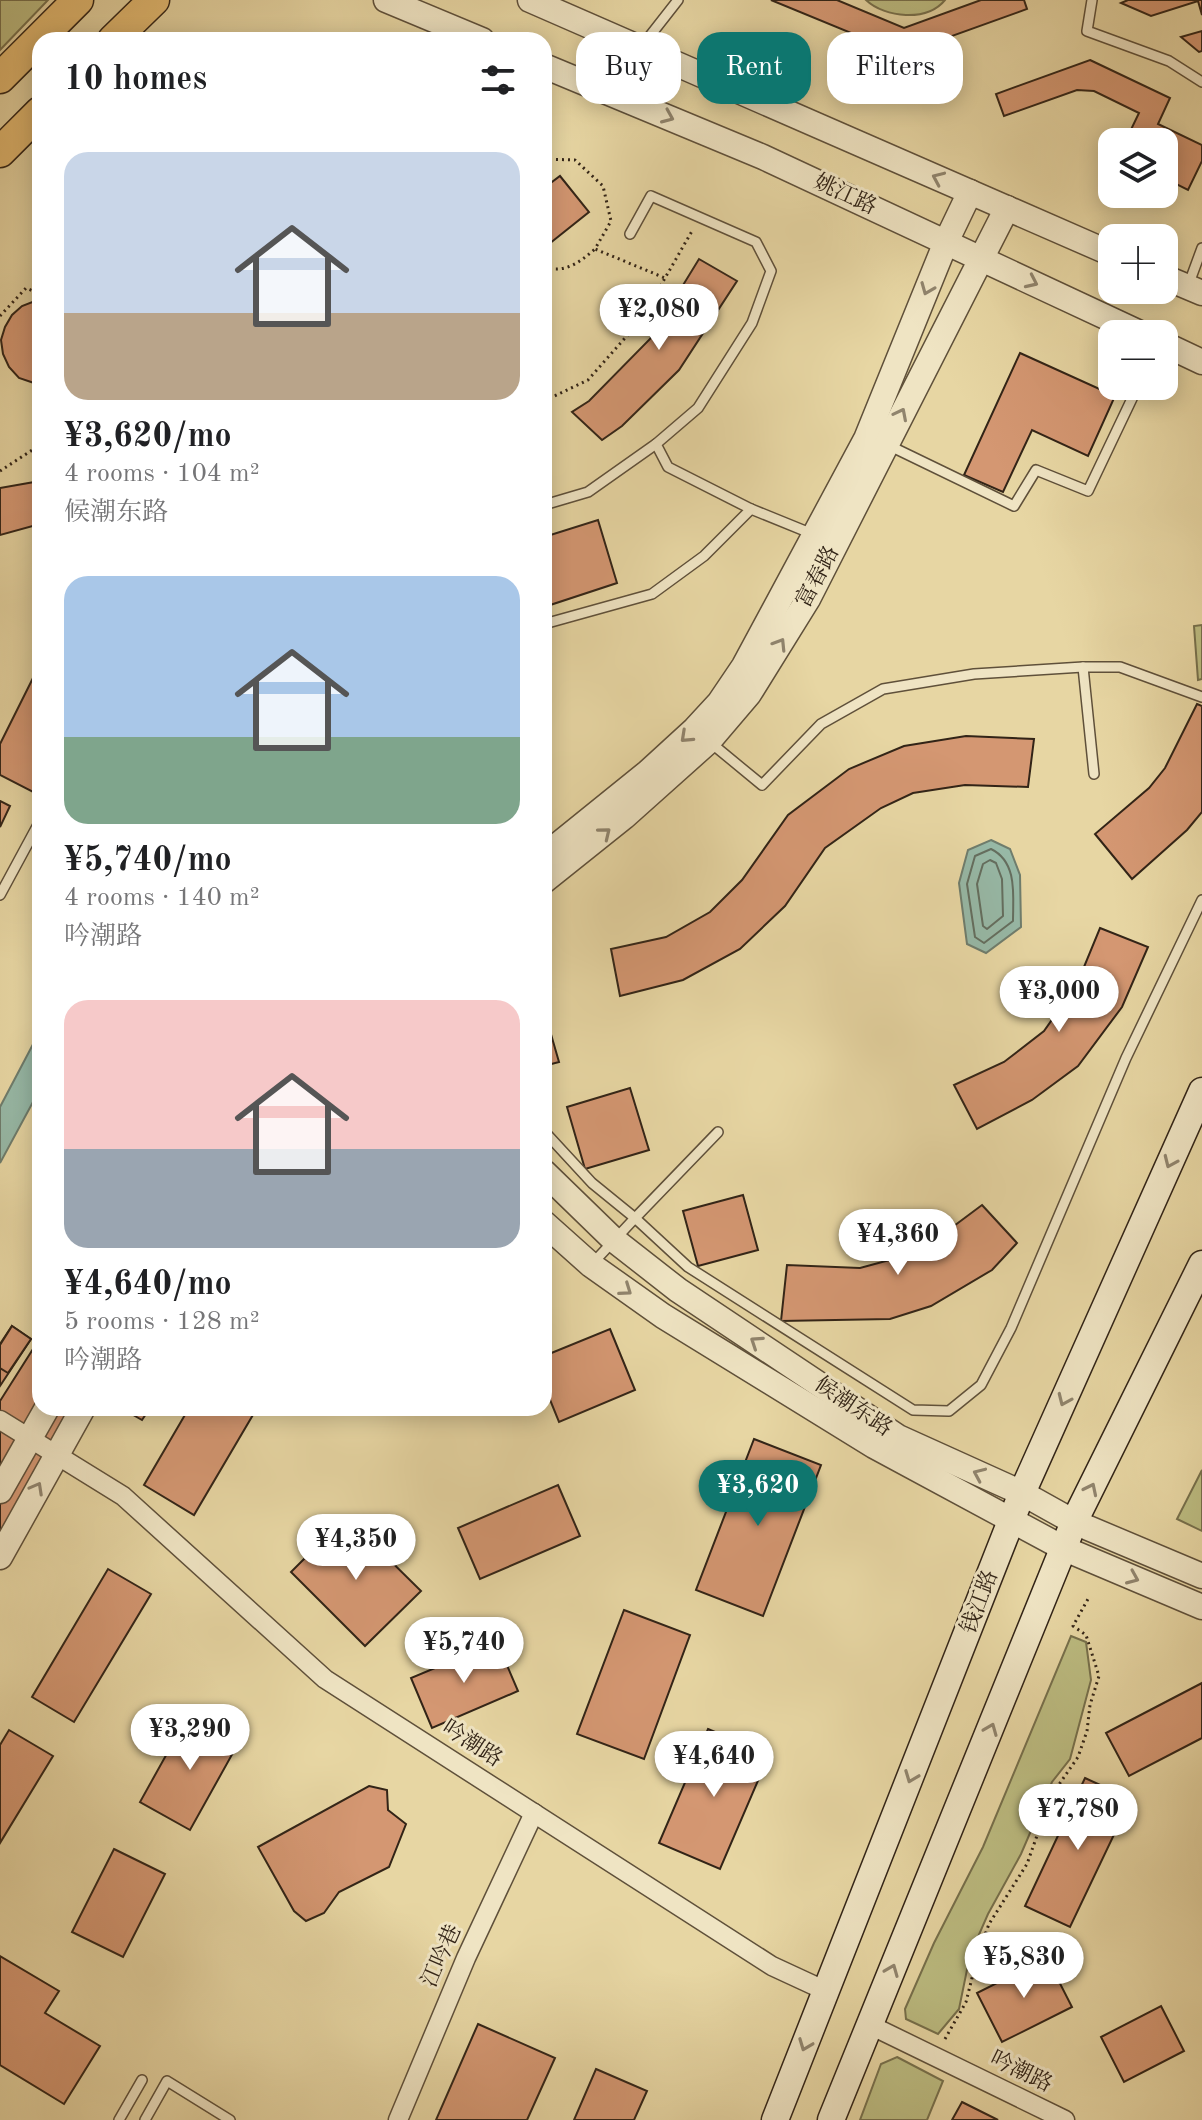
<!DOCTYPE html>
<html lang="en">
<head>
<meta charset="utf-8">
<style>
  body { margin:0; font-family:"Old Standard TT","Noto Serif SC",serif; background:#f2f2f2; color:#202124; height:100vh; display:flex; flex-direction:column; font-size:30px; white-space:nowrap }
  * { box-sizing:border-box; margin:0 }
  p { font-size:26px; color:#757577 }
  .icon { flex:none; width:44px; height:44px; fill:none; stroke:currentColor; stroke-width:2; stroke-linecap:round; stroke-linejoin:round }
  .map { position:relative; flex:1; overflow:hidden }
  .details { position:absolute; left:32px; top:32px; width:520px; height:1384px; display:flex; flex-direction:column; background:#fff; border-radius:24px; box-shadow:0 4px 20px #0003 }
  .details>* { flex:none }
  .top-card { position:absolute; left:576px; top:32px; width:506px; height:72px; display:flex; gap:16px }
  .tools { position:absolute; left:1098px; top:128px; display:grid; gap:16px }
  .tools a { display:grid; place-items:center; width:80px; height:80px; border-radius:16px; background:#fff; box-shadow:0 4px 20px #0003; font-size:40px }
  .price { position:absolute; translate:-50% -68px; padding:0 18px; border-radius:28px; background:#fff; color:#222; font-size:26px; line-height:52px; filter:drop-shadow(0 2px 4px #0008) }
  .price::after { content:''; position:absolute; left:50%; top:48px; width:24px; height:18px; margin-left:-12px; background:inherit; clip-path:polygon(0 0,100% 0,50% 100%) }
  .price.on { background:#0f766e; color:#fff }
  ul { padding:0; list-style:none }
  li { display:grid; align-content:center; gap:16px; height:424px; padding:0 32px }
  li span { display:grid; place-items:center; height:248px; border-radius:24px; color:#555 }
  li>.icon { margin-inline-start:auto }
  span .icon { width:144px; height:144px; fill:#fffc; stroke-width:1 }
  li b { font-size:34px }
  h2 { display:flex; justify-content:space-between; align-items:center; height:96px; padding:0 32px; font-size:34px }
  .tag { padding:0 28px; border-radius:24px; background:#fff; box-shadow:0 4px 20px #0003; font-size:28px; line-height:72px }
  .tag.on { background:#0f766e; color:#fff }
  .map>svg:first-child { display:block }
</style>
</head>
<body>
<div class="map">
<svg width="1202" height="2120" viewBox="0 0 1202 2120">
  <rect width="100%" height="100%" fill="#e7d6a3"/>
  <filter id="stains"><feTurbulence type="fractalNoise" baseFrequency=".0025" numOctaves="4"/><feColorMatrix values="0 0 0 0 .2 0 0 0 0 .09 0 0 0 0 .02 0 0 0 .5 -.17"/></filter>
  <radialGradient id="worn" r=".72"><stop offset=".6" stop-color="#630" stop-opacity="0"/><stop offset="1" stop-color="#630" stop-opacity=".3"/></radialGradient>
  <g fill="#bcbc81" stroke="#77704c" stroke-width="2">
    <path d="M 0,0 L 48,0 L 0,50 Z"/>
    <path d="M 866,0 L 945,0 C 927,22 885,18 866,0 Z"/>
    <path d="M 1202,625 L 1202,679 L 1198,680 L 1194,626 Z"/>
    <path d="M 1202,1470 L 1202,1531 L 1177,1519 Z"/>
    <path d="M 1071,1636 L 1086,1642 L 1091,1680 L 1070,1759 L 1052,1782 L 1021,1854 L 988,1914 L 970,1955 L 959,2009 L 938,2034 L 906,2019 L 905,2009 L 934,1943 L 983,1847 Z"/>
    <path d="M 897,2057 L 943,2081 L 927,2120 L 860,2120 L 881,2064 Z"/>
  </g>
  <g fill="#97b9a7" stroke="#6f7d6d" stroke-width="2">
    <path d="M 991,840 L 1010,849 L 1020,875 L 1021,927 L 986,953 L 967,944 L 959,883 L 968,850 Z"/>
    <path d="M 40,1031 L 40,1089 L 0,1163 L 0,1107 Z"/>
  </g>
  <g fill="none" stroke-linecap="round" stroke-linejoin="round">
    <g stroke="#646e5f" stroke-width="2">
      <path d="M 991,849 C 1018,862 1013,896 1013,921 L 984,943 L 975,937 L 967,884 L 975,856 Z"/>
      <path d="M 990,860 L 996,863 L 1002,879 L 1003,916 L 987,929 L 983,926 L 977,884 L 983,864 Z"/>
    </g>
  </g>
  <g fill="#d49772" stroke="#322417" stroke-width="2">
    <path d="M 771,0 L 837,0 L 904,28 L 981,0 L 1024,0 L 1027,9 L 902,54 Z"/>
    <path d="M 1128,0 L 1202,0 L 1202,15 L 1198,1 L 1151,16 L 1121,3 Z"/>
    <path d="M 1202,31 L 1202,51 L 1199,52 L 1181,37 Z"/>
    <path d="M 1090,60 L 1170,98 L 1158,124 L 1202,145 L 1202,161 L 1188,190 L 1164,178 L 1164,142 L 1125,142 L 1139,113 L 1094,91 L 1077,90 L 1004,116 L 996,94 Z"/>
    <path d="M 560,176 L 589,212 L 544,248 L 544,188 Z"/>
    <path d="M 699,259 L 737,281 L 679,370 L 622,426 L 602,440 L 572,412 L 589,401 L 650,339 Z"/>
    <path d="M 35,301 L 40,301 L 40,385 L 19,378 L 9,367 L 3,354 L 1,340 L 5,327 L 12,315 L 22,306 Z"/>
    <path d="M 1020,353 L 1115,396 L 1088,456 L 1032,430 L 1003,492 L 964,475 Z"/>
    <path d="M 544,443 L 550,463 L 544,466 Z"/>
    <path d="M 40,481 L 40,524 L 0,535 L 0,488 Z"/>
    <path d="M 598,520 L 617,583 L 544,607 L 544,537 Z"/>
    <path d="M 40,664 L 40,789 L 37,794 L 0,775 L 0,744 Z"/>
    <path d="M 1197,704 L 1202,706 L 1202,812 L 1187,830 L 1132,879 L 1095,834 L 1149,788 L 1165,768 Z"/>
    <path d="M 966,736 L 1034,739 L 1028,787 L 965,785 L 913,793 L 881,808 L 825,848 L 785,906 L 740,949 L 683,980 L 620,996 L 611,949 L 666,937 L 710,912 L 742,880 L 788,815 L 849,769 L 904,746 Z"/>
    <path d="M 0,801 L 10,806 L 0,827 Z"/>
    <path d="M 1100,928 L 1148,947 L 1122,1007 L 1078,1066 L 1032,1100 L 977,1129 L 954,1085 L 1004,1062 L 1044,1031 L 1077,984 Z"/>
    <path d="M 544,1010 L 559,1062 L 544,1066 Z"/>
    <path d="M 630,1088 L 649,1150 L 585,1169 L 567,1107 Z"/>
    <path d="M 743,1195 L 758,1250 L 698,1266 L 683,1211 Z"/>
    <path d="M 982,1205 L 1017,1243 L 992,1270 L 931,1306 L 890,1319 L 781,1321 L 787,1265 L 860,1268 L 919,1252 Z"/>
    <path d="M 12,1326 L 31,1339 L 0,1386 L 0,1344 Z"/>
    <path d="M 12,1326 L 31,1339 L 8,1373 L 0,1368 L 0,1345 Z"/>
    <path d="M 610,1329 L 635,1390 L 559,1422 L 544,1385 L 544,1356 Z"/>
    <path d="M 40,1338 L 40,1408 L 84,1408 L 0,1541 L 0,1401 Z"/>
    <path d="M 121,1408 L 150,1408 L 142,1420 Z"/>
    <path d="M 189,1408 L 257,1408 L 194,1515 L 144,1485 Z"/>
    <path d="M 754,1439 L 821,1465 L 763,1616 L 696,1590 Z"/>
    <path d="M 558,1485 L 580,1536 L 480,1579 L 458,1528 Z"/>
    <path d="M 346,1517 L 421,1591 L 365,1646 L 291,1572 Z"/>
    <path d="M 108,1569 L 151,1594 L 74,1722 L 32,1697 Z"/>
    <path d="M 624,1610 L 690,1635 L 644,1759 L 577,1734 Z"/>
    <path d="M 497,1642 L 518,1691 L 432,1728 L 411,1678 Z"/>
    <path d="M 1202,1683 L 1202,1738 L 1129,1776 L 1106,1733 Z"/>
    <path d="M 189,1714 L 239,1742 L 190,1830 L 140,1802 Z"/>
    <path d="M 708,1729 L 769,1755 L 720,1869 L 659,1843 Z"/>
    <path d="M 9,1730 L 53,1756 L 0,1843 L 0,1745 Z"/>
    <path d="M 1085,1778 L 1131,1799 L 1070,1927 L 1025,1906 Z"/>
    <path d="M 369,1786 L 387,1790 L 388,1810 L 406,1824 L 389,1867 L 339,1892 L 324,1913 L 306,1921 L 294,1911 L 258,1847 Z"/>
    <path d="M 114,1849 L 165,1874 L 123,1957 L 72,1932 Z"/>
    <path d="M 0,1956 L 59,1991 L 45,2013 L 100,2046 L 64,2104 L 0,2065 Z"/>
    <path d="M 1047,1958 L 1072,2007 L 1002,2042 L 977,1993 Z"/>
    <path d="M 1161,2006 L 1184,2051 L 1124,2082 L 1101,2037 Z"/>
    <path d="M 478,2024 L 555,2058 L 527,2120 L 436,2120 Z"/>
    <path d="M 596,2069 L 647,2091 L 634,2120 L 574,2120 Z"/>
    <path d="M 962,2102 L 998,2120 L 952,2120 Z"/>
  </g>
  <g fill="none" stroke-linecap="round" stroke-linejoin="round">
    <g stroke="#5f503a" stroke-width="12">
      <g id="service">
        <path d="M 1092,0 L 1087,31 L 1169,61 L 1202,82"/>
        <path d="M 642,46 L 678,0"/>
        <path d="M 630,234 L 651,196 L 756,242 L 771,271 L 752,323 L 698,408 L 656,444 L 668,467 L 751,509 L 815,535"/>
        <path d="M 1188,286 L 1202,248"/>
        <path d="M 890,446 L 1014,506 L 1036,470 L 1088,491 L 1138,386"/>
        <path d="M 544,505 L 588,492 L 656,444"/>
        <path d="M 544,624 L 652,594 L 704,556 L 751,509"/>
        <path d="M 711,743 L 762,785 L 821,724 L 883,689 L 974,674 L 1083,667"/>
        <path d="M 1094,774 L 1083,667 L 1120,667 L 1202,697"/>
        <path d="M 0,895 L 40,821"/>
        <path d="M 544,1131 L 592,1183 L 635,1218 L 592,1264"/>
        <path d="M 718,1132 L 635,1218 L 688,1267 L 913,1410 L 949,1411 L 981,1385 L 1011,1328 L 1126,1058 L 1202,900"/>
        <path d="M 119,2120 L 142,2080"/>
        <path d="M 145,2120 L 167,2081 L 230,2120"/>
      </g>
    </g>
    <g stroke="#5f503a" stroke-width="21">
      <g id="minor">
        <path d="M 0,1420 L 123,1496 L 325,1679 L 772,1966 L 826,1991"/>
        <path d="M 870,2025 L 1065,2120"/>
        <path d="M 398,2120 L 466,1958 L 534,1813"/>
      </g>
    </g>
    <g stroke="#5f503a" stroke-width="27">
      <g id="tertiary">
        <path d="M 386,0 L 482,40"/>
        <path d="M 530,0 L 1112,254"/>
        <path d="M 544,66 L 763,157 L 1142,334"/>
        <path d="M 1164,277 L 1202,293"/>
        <path d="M 1164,344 L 1202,362"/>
        <path d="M 544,856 L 648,772 L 695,729 L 719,703 L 744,666 L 866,439 L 946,242 L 970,192"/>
        <path d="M 544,881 L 624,817 L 709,741 L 749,694 L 808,599 L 1007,208"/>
        <path d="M 544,1172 L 614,1240 L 678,1290 L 898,1437 L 1022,1493 L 1074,1522 L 1202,1576"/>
        <path d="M 544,1223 L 591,1265 L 663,1316 L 874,1446 L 1065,1549 L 1202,1607"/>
        <path d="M 0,1491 L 47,1408"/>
        <path d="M 0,1557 L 83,1408"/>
      </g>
    </g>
    <g stroke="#322417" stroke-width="29">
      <g id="secondary">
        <path d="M 775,2120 L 1022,1493 L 1202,1091"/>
        <path d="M 831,2120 L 1074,1522 L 1202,1264"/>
      </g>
    </g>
    <g stroke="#322417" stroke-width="33">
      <g id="primary">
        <path d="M 113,40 L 154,0"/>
        <path d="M 0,78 L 78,0"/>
        <path d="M 0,152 L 40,112"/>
      </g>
    </g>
    <g stroke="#322417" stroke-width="3" stroke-dasharray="2 4" stroke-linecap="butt">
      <path d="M 544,159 L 575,160 L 603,186 L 611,221 L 595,249 L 665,278"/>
      <path d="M 544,267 C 565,274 580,262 595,249"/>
      <path d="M 0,316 L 26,288 L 40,294"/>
      <path d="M 544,401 L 588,380 L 641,320 L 692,231"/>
      <path d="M 0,471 L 40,445"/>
      <path d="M 945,2039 L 966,2002 L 978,1954 L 989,1924 L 1027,1864 L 1051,1796 L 1078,1757 L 1087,1731 L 1090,1705 L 1099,1676 L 1086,1635 L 1073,1626 L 1088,1599"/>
    </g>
    <use href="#service" stroke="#efe4c3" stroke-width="9"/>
    <use href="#minor" stroke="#efe4c3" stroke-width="18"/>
    <use href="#tertiary" stroke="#efe4c3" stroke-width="24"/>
    <use href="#secondary" stroke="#efe4c3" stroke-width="26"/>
    <use href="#primary" stroke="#e4bb72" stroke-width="30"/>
  </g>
  <defs><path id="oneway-chevron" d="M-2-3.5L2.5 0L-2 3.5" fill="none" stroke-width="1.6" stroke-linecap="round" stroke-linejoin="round" transform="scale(2)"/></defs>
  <g stroke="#90846d">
    <use href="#oneway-chevron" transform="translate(668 117) rotate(23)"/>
    <use href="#oneway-chevron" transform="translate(938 178) rotate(-156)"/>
    <use href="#oneway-chevron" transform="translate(1032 282) rotate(25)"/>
    <use href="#oneway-chevron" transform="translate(927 289) rotate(112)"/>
    <use href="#oneway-chevron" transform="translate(901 414) rotate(-63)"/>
    <use href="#oneway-chevron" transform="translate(780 644) rotate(-58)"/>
    <use href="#oneway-chevron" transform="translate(686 737) rotate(137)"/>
    <use href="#oneway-chevron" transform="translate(605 833) rotate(-39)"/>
    <use href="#oneway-chevron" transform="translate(1170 1162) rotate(114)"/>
    <use href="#oneway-chevron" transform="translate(626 1290) rotate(35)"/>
    <use href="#oneway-chevron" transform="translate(756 1342) rotate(-146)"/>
    <use href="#oneway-chevron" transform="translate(1064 1400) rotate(114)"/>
    <use href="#oneway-chevron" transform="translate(979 1474) rotate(-156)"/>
    <use href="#oneway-chevron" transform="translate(37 1488) rotate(-61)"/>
    <use href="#oneway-chevron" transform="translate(1091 1489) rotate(-64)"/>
    <use href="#oneway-chevron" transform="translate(1133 1578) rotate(23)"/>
    <use href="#oneway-chevron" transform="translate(991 1729) rotate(-68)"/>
    <use href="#oneway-chevron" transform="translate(911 1777) rotate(111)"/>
    <use href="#oneway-chevron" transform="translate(892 1970) rotate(-68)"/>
    <use href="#oneway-chevron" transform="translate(805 2045) rotate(111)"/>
  </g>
  <g text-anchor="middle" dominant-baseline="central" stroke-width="6" stroke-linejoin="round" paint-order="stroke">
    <g font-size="22" fill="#322417" stroke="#efe4c3">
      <text transform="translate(845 195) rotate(25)">姚江路</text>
      <text transform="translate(818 577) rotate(-62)">富春路</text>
      <text transform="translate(853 1407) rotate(34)">候潮东路</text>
      <text transform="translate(980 1602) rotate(-69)">钱江路</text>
      <text transform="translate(472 1744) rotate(33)">吟潮路</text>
      <text transform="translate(442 1956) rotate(-66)">江吟巷</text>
      <text transform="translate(1021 2072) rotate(26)">吟潮路</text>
    </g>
  </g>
  <rect width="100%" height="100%" filter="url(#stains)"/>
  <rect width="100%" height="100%" fill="url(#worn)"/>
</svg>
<div class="tools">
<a><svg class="icon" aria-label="layers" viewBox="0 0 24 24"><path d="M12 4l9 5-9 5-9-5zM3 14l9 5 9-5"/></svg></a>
<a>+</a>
<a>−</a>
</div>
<b class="price" style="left:659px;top:352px">¥2,080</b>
<b class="price" style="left:1059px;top:1034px">¥3,000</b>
<b class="price" style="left:898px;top:1277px">¥4,360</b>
<b class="price on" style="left:758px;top:1528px">¥3,620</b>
<b class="price" style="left:356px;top:1582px">¥4,350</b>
<b class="price" style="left:464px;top:1685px">¥5,740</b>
<b class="price" style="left:190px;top:1772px">¥3,290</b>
<b class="price" style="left:714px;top:1799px">¥4,640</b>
<b class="price" style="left:1078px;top:1852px">¥7,780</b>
<b class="price" style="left:1024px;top:2000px">¥5,830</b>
<div class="top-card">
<a class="tag">Buy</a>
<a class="tag on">Rent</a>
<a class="tag">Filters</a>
</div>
<section class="details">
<h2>10 homes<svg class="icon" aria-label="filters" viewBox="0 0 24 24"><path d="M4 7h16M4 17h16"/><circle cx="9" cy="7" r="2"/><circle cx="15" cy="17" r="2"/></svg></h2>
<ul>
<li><span style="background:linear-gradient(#c9d6e8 65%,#b9a48a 0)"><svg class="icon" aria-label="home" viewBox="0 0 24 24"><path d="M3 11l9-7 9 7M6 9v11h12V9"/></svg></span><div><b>¥3,620/mo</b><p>4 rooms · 104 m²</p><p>候潮东路</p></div></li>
<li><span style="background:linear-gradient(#a9c7e8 65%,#7fa58c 0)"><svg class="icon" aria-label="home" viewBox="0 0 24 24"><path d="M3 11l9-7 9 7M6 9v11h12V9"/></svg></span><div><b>¥5,740/mo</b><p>4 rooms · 140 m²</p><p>吟潮路</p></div></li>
<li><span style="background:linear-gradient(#f6c9c9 60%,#9aa5b1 0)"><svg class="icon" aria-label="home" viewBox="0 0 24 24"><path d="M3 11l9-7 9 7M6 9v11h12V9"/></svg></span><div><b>¥4,640/mo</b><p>5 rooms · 128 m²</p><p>吟潮路</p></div></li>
</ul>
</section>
</div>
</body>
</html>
